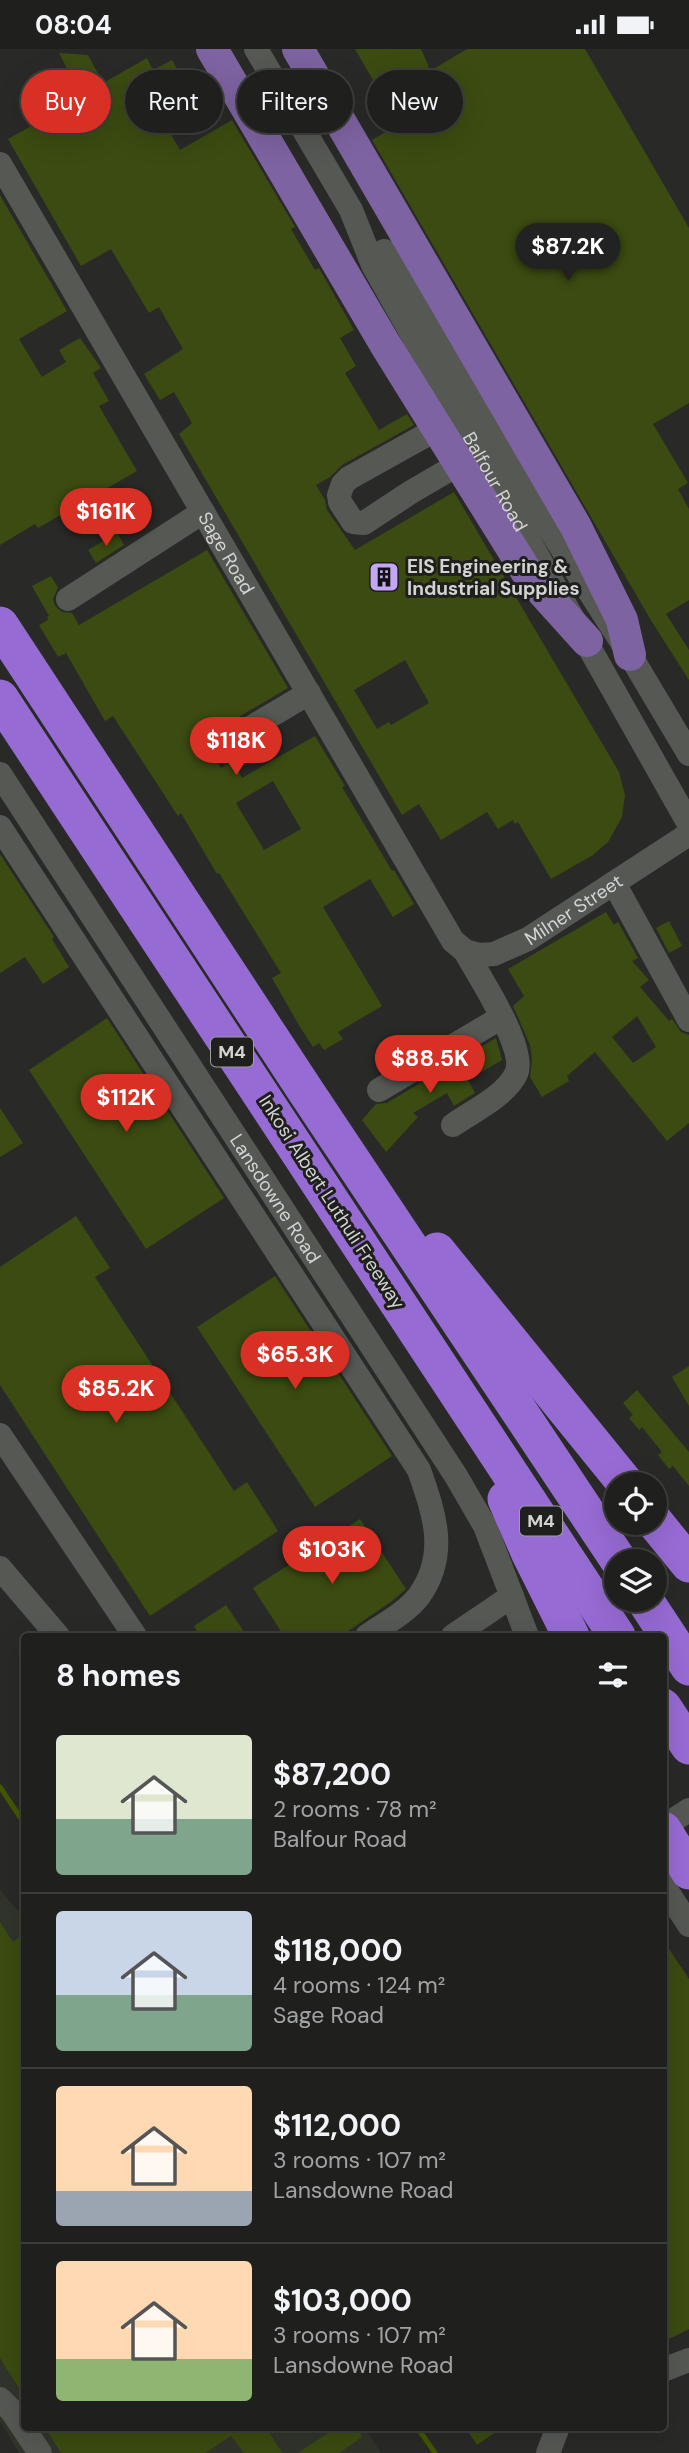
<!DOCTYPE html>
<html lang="en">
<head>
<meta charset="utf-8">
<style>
  body { margin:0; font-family:"DM Sans",sans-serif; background:#272826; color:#f1f3f6; height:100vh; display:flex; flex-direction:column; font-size:26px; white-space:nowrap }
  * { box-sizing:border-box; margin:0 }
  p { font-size:23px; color:#a1a3a4 }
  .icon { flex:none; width:38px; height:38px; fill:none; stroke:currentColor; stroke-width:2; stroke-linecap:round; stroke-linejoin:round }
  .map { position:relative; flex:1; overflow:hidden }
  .drawer { position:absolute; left:21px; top:1584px; width:646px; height:798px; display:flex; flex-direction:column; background:#1f201d; border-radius:7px; box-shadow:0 7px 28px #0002,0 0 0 2px #3c3e3b }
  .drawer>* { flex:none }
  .top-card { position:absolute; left:21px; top:21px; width:648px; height:63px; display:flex; gap:14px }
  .controls { position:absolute; left:604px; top:1423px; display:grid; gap:14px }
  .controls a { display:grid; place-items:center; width:63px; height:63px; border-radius:50%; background:#1f201d; box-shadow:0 7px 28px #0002,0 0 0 2px #3c3e3b; font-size:35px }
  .price { position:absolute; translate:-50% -60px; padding:0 16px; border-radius:24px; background:#d93025; color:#fff; font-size:23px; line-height:46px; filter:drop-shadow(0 2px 4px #0008) }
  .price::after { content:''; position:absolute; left:50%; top:42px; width:21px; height:16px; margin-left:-10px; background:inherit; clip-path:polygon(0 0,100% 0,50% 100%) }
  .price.selected { background:#222; color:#fff }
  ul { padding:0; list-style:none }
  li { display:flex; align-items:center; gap:21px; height:175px; padding:0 35px }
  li+li { border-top:2px solid #3c3e3b }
  li span { display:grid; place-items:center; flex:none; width:196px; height:140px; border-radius:7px; color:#555 }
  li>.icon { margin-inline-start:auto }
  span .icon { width:84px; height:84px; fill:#fffc; stroke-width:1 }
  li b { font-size:30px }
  h2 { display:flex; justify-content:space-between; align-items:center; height:84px; padding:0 35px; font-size:30px }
  .pill { padding:0 24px; border-radius:32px; background:#1f201d; box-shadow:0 7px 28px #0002,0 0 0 2px #3c3e3b; font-size:24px; line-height:63px }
  .pill.selected { background:#d93025; color:#fff }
  .status { display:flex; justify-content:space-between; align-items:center; height:49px; padding:0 35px; background:#1f201d; direction:ltr }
  .status svg { height:19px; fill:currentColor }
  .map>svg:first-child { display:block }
</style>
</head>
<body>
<div class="status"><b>08:04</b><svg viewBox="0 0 49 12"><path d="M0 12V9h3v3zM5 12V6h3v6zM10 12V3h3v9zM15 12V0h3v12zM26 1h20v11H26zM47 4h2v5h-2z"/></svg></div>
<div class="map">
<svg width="689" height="2404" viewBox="0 0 689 2404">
  <rect width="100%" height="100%" fill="#292a27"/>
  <path fill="#31342b" d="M 0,1841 L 24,1869 L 24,2378 L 364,2378 L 381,2404 L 19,2404 L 0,2372 Z"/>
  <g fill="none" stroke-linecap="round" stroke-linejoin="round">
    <g stroke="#435702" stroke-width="5">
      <path d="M 0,1738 L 24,1774"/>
      <path d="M 417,2378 L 435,2404"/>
    </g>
  </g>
  <g fill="#3b4b11" fill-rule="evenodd">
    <path d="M 355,0 L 421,0 L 429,18 L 381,45 Z"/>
    <path d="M 467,0 L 585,0 L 689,179 L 689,354 L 653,375 L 688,434 L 678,440 L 689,460 L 689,551 L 666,565 L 689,601 L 689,631 L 652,573 L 372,91 L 445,48 L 430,22 Z"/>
    <path d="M 59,4 L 88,6 L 103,34 L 147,9 L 153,21 L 172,11 L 183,30 L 165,40 L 181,68 L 166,77 L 180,101 L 232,71 L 295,178 L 291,180 L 315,221 L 319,219 L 354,281 L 340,289 L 356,317 L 345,324 L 379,381 L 407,365 L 414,376 L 342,416 L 330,428 L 316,436 L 325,451 L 327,461 L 355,501 L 454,443 L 619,723 L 625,746 L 622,768 L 608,793 L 593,806 L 551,830 L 518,773 L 515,775 L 513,771 L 498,780 L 487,763 L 441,791 L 419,755 L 402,766 L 179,385 L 192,374 L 174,343 L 160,351 L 144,325 L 183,300 L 159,258 L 149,264 L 111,200 L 81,217 L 8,90 L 40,72 L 32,57 L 74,33 ZM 405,611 L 429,654 L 391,676 L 389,673 L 377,680 L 354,641 Z"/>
    <path d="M 0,146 L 67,262 L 19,290 L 42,328 L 66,313 L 59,301 L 80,289 L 101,319 L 93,324 L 109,352 L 99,357 L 137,422 L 38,479 L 35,475 L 0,496 Z"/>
    <path d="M 117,484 L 124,496 L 96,514 L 88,501 Z"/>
    <path d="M 207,501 L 288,639 L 220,679 L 205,692 L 221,719 L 233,712 L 242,729 L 315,687 L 345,737 L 342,738 L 392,822 L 394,821 L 414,855 L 393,868 L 370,830 L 323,858 L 382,957 L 338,983 L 343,990 L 324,1001 L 319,994 L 313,998 L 300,978 L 272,929 L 281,924 L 219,824 L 217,825 L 181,764 L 178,767 L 113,667 L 105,672 L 66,604 L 58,608 L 39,576 L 48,571 L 47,568 L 49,567 L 32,537 L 51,527 L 58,539 L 53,550 L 55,557 L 62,563 L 72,564 L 79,576 ZM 273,732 L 301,780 L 264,801 L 236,754 Z"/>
    <path d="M 0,805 L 54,888 L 52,890 L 69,918 L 43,935 L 25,908 L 0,924 Z"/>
    <path d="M 606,863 L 614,876 L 618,873 L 638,909 L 632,912 L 649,931 L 640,938 L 669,972 L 672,970 L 681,983 L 689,986 L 689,1074 L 667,1092 L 595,1003 L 567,1027 L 569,1032 L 542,1048 L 530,1028 L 532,1011 L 530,996 L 513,957 L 524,947 L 508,920 ZM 637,967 L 656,998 L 633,1014 L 612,988 Z"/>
    <path d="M 669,872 L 682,897 L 669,904 L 656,879 Z"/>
    <path d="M 107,969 L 224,1149 L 146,1200 L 29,1021 Z"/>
    <path d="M 496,989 L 502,1011 L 468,1031 L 475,1044 L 454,1057 L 447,1044 L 413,1064 L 418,1068 L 386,1103 L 362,1071 L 376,1055 L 387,1054 Z"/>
    <path d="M 0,1059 L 23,1094 L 0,1108 Z"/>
    <path d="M 76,1167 L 110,1219 L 95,1228 L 234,1442 L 247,1433 L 278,1482 L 150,1567 L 0,1336 L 0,1218 Z"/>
    <path d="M 275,1227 L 392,1407 L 315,1458 L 197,1278 Z"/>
    <path d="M 689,1317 L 689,1357 L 672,1328 Z"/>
    <path d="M 637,1341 L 689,1403 L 689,1437 L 673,1417 L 669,1420 L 658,1406 L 662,1403 L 642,1378 L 639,1381 L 629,1369 L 633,1366 L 623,1354 Z"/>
    <path d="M 360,1470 L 406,1540 L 392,1552 L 341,1587 L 284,1587 L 253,1539 Z"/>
    <path d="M 226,1556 L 247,1587 L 200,1587 L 194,1577 Z"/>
    <path d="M 0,1873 L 13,1893 L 24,1885 L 24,2347 L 0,2309 Z"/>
    <path d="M 663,1891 L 689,1930 L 689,2280 L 663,2293 Z"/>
    <path d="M 45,2378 L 266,2378 L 282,2404 L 244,2404 L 231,2387 L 205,2404 L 61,2404 Z"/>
    <path d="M 337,2378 L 356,2378 L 362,2388 L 339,2404 L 298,2404 Z"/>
    <path d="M 465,2378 L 503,2378 L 477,2396 Z"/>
  </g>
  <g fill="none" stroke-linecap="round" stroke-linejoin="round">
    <g stroke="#565854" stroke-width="24">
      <path id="s1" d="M 256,0 L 351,161 L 373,216 L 689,775"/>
      <path id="s2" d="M 0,115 L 453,892 L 465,902 L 480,906 L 494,905 L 528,890 L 689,785"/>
      <path d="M 384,202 L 538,462 L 630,606 L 689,705"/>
      <path d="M 437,380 L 349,429 L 343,435 L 339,446 L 340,453 L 353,473 L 364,474 L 411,443 L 459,415"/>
      <path d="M 68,550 L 203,463"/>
      <path d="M 228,692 L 309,644"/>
      <path id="s3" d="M 0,725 L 456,1427 L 485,1477 L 527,1587"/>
      <path d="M 0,778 L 419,1421 C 434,1464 449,1505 419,1547 C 406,1564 384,1575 367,1587"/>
      <path d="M 614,834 L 689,971"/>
      <path d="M 379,1041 L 502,968"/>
      <path d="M 453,1076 C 473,1062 505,1047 516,1025 C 528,1000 478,926 465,902"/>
      <path d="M 0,1386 L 135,1587"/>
      <path d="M 0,1519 L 58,1587"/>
      <path d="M 453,1587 L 512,1547"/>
      <path d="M 663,1778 L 689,1761"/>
      <path d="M 663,1836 L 689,1876"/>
      <path d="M 663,2321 L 689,2311"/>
      <path d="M 0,2350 L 12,2362 L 40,2404"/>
      <path d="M 548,2404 L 558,2378"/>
    </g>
    <g stroke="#7d63a1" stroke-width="32">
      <path d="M 212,0 L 385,295 L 531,530 L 587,592"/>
      <path d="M 298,0 L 576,478 L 622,571 L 630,606"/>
    </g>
    <g stroke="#976bd4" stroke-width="37">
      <path d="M 0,576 L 305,1041 L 619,1512"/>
      <path d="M 0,649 L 617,1587"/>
      <path d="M 437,1202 L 626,1435"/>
      <path d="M 506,1450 L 530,1505 L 571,1587"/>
      <path d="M 654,1472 L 689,1515"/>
      <path d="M 644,1550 L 689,1618"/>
      <path d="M 663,1658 L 689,1697"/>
      <path d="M 663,1781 L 689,1822"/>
    </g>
  </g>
  <defs>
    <g id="building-square" transform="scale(1.575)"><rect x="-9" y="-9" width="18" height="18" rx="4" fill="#c3a7f2" stroke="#1f201d"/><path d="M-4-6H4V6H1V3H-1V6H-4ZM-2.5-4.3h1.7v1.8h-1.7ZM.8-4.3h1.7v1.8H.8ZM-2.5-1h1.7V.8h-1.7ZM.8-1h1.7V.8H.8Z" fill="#111"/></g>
  </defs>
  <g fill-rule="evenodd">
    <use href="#building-square" x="384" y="528"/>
  </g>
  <g text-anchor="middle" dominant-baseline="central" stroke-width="6" stroke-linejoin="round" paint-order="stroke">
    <g fill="#1f201d" stroke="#9d9e9c" stroke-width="2">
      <rect x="211" y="988.5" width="42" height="29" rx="5"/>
      <rect x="520" y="1457.5" width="42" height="29" rx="5"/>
    </g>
    <g font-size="18" font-weight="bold" fill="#d3d4d2">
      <text x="232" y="1003">M4</text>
      <text x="541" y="1472">M4</text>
    </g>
    <g font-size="19" fill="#d3d4d2" stroke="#1f201d">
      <text stroke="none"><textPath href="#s1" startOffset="495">Balfour Road</textPath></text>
      <text stroke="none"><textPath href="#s2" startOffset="450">Sage Road</textPath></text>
      <text stroke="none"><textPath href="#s2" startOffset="1036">Milner Street</textPath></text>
      <text stroke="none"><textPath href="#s3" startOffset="506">Lansdowne Road</textPath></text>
      <text transform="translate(332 1153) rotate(57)">Inkosi Albert Luthuli Freeway</text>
    </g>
    <g font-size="19" font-weight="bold" fill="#d3d4d2" stroke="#1f201d" text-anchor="start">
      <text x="407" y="517">EIS Engineering &amp;<tspan x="407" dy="22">Industrial Supplies</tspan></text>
    </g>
  </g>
</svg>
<div class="controls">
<a><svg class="icon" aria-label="locate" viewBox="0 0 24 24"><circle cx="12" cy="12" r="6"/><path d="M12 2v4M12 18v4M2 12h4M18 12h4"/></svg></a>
<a><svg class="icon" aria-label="layers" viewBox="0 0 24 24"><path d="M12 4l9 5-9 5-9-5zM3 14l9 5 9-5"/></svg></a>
</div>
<b class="price selected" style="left:568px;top:234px">$87.2K</b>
<b class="price" style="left:106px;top:499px">$161K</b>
<b class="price" style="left:236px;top:728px">$118K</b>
<b class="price" style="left:430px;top:1046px">$88.5K</b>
<b class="price" style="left:126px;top:1085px">$112K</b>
<b class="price" style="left:295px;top:1342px">$65.3K</b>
<b class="price" style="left:116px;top:1376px">$85.2K</b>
<b class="price" style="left:332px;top:1537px">$103K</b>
<div class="top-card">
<a class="pill selected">Buy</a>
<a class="pill">Rent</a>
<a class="pill">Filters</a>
<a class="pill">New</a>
</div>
<section class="drawer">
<h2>8 homes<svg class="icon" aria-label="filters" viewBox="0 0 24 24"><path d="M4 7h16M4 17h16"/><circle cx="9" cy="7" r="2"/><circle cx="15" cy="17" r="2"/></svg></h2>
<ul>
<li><span style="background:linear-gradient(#dfe7d0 60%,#7fa58c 0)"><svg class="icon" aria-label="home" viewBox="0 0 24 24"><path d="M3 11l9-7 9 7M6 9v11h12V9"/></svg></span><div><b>$87,200</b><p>2 rooms · 78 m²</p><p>Balfour Road</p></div></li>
<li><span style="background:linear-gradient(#c9d6e8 60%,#7fa58c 0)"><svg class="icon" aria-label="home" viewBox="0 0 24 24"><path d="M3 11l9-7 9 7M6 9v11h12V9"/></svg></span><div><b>$118,000</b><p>4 rooms · 124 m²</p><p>Sage Road</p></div></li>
<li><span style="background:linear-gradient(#ffd9b3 75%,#9aa5b1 0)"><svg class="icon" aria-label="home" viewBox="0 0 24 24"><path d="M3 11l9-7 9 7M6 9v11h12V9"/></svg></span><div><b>$112,000</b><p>3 rooms · 107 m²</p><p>Lansdowne Road</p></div></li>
<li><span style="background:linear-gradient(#ffd9b3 70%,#8fb573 0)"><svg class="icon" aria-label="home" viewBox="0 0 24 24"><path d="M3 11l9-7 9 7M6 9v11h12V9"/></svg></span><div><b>$103,000</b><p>3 rooms · 107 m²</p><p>Lansdowne Road</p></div></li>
</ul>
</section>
</div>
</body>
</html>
